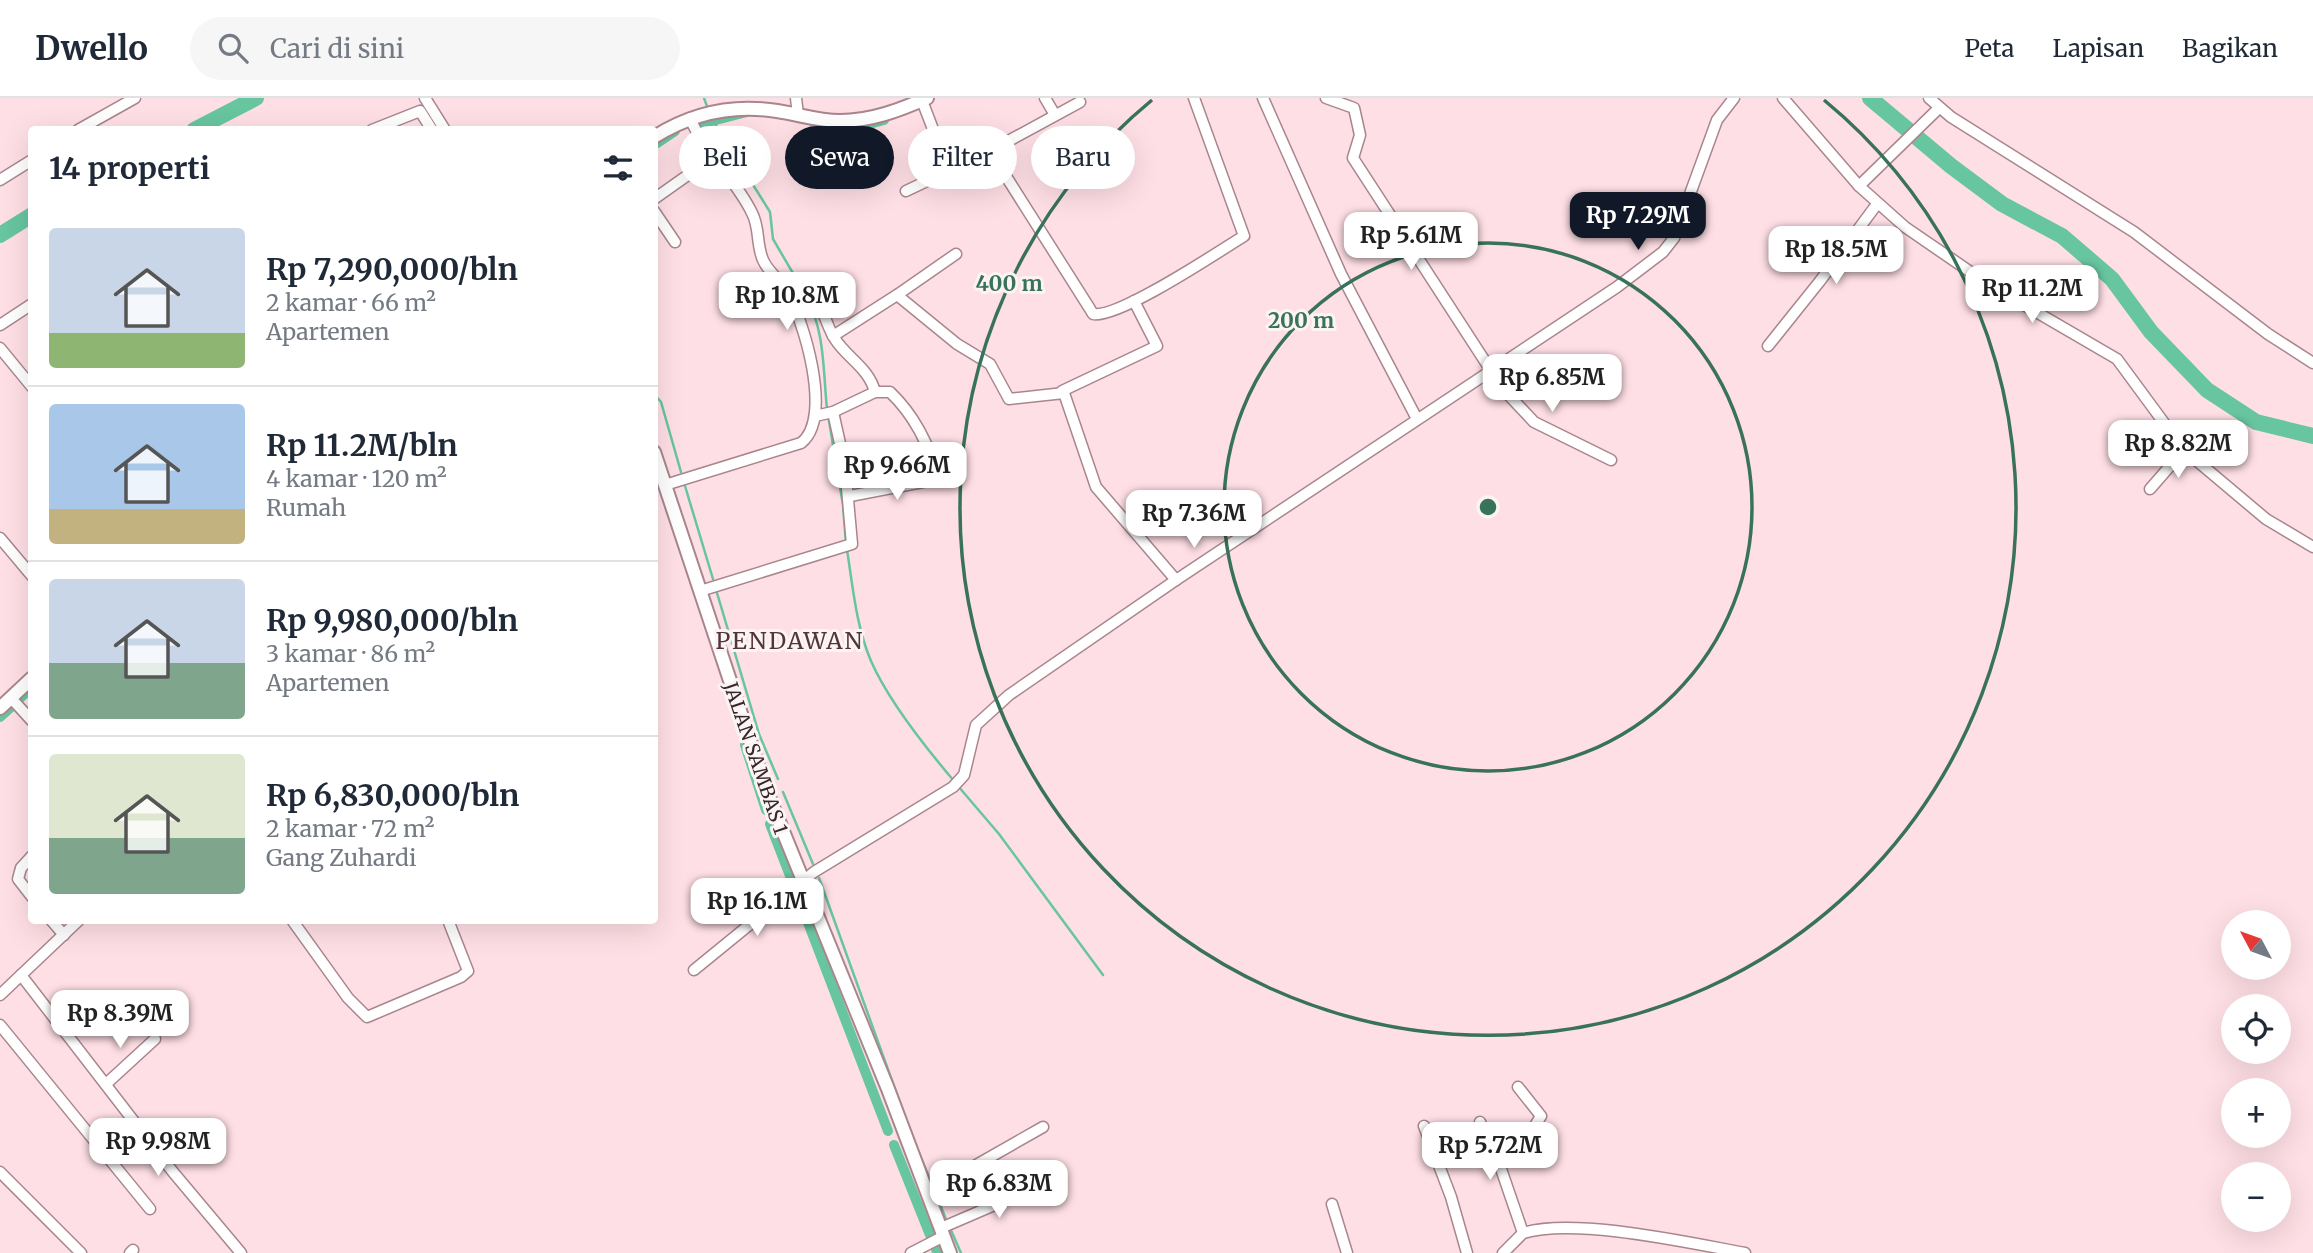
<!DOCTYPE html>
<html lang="id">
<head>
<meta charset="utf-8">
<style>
  body { margin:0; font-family:Merriweather,serif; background:#f6f6f7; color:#1f2937; height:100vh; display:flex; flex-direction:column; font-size:26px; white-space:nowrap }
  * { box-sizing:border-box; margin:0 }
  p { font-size:23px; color:#747a83 }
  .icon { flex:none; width:38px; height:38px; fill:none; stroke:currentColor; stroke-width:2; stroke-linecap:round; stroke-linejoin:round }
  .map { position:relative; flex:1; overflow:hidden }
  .panel { position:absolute; left:28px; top:28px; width:630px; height:798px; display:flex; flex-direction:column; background:#fff; border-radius:7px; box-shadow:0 7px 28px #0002 }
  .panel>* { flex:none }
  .top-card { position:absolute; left:679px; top:28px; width:665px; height:63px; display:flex; gap:14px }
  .needle { width:46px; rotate:311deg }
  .buttons { position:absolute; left:2221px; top:812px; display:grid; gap:14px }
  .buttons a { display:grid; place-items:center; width:70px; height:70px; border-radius:50%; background:#fff; box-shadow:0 7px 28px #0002; font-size:35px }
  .price { position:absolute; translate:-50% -60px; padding:0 16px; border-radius:14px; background:#fff; color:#222; font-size:23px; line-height:46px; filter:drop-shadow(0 2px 4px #0008) }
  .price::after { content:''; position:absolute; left:50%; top:42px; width:21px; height:16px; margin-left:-10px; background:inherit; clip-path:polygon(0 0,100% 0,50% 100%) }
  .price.selected { background:#111827; color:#fff }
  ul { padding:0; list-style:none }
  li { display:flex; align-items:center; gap:21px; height:175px; padding:0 21px }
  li+li { border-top:2px solid #e0e1e3 }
  li span { display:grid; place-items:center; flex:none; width:196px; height:140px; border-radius:7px; color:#555 }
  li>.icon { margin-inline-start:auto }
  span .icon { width:84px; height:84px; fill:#fffc; stroke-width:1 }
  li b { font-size:30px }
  h2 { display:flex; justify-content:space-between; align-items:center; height:84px; padding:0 21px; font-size:30px }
  .tag { padding:0 24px; border-radius:32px; background:#fff; box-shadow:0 7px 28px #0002; font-size:24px; line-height:63px }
  .tag.selected { background:#111827; color:#fff }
  header { display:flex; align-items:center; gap:42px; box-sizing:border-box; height:98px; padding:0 35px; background:#fff; border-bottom:2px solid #e0e1e3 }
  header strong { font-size:33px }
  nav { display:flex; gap:38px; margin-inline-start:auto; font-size:24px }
  .search { width:490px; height:63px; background:#f6f6f7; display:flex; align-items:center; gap:18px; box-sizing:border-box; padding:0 24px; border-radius:38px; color:#747a83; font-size:26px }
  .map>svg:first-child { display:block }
</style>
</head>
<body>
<header>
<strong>Dwello</strong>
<div class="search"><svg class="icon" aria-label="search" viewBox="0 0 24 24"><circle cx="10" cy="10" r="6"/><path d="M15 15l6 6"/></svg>Cari di sini</div>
<nav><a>Peta</a><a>Lapisan</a><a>Bagikan</a></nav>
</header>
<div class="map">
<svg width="2313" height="1155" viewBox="0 0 2313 1155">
  <rect width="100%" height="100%" fill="#fedfe5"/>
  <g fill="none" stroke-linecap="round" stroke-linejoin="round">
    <g stroke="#67c59f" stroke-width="2.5">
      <path d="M 704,0 L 708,11"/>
      <path d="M 712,21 L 770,114 L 773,141 L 801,189"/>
      <path d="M 806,198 C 825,233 823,272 827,311"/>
      <path d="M 654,296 L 661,304 L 681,374"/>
      <path d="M 828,317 L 843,407 L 846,446"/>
      <path d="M 685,388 L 713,481"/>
      <path d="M 847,452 C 853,489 856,528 871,563 C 888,602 926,650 954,683"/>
      <path d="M 717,495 L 759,636 L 778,681"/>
      <path d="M 958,688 L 999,736 L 1103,877"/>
      <path d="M 783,694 L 813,766"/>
      <path d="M 819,780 L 908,1027"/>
      <path d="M 914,1043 L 931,1084"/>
      <path d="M 937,1098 L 947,1124"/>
      <path d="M 950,1130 L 961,1155"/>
    </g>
    <g stroke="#67c59f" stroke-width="10">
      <path d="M 700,26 L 747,14"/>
      <path d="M 820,27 L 847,32 L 884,22"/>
      <path d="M 654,47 L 675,33"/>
      <path d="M 20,600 L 32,589"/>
      <path d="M 0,619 L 10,610"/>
      <path d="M 745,647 L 766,712"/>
      <path d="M 770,726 L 792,783"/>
      <path d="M 797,796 L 888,1033"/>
      <path d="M 894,1047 L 930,1137"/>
      <path d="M 936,1151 L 937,1155"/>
    </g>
    <g stroke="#67c59f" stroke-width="16">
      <path d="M 1870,0 L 1951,68 L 2002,106 L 2062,138 L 2112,181 L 2151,234 L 2207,292 L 2256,324 L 2313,338"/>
      <path d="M 194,32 L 256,0"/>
      <path d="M 0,137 L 32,117"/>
    </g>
    <g stroke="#a9868d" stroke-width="13">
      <g id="minor">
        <path d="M 425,0 L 445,32"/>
        <path d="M 796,0 L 798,17"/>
        <path d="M 921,0 L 949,73"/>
        <path d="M 1045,0 L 1055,17"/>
        <path d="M 1263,0 L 1341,176 L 1417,321"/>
        <path d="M 1326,0 L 1354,10 L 1360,37 L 1353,60 L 1503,291 L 1534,324 L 1611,362"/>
        <path d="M 1783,0 L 1859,88 L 1905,129 L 1988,186 L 2117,261 L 2184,352 L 2266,421 L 2313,449"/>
        <path d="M 1929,0 L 1951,19 L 2134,134 L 2268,236 L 2313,265"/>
        <path d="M 78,32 L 135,0"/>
        <path d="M 372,32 L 420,13 L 432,32"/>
        <path d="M 990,53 L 1090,211 L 1093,216 C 1118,221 1218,154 1244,138 L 1194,0"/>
        <path d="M 0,82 L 32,62"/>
        <path d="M 1859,88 L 1939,10"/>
        <path d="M 906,93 L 990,53 L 1080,4"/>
        <path d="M 654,101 L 712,60"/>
        <path d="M 654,113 L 675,144"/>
        <path d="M 785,190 C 794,191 804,190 811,197 C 824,208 826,228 835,241 C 847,260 869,270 875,294 L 833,314 L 815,318"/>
        <path d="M 897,197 L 956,156"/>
        <path d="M 0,227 L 32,206"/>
        <path d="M 833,238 L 897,197 L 957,246 L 990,266 L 1009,301 L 1064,295 L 1096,389 L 1176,482"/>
        <path d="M 1768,248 L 1820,183 L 1877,106"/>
        <path d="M 0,250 L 32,289"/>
        <path d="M 1062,293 L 1157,248 L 1134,203"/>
        <path d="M 665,387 L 801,345 C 834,320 803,220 786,191 C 779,181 768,174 763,162 C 756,146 760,130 752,115 C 736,81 705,56 690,20"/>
        <path d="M 2150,391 L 2184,352"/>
        <path d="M 850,398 L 938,381 C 930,349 914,317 890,294 L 875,294"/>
        <path d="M 0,440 L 32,478"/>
        <path d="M 700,493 L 852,446 L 845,368 L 833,314"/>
        <path d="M 11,600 L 32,623"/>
        <path d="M 32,758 L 21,770 L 18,781 L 32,799"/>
        <path d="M 51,822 L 64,837"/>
        <path d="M 292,822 L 348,900 L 367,919 L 461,879 L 468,873 L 448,822"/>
        <path d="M 694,872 L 814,774 L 953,689 L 964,677 L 976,627 L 1009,597 L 1176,482 L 1617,189 L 1663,154 L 1674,140 L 1717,22 L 1734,0"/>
        <path d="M 21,877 L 173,1074 L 241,1155"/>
        <path d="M 0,897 L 79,822"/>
        <path d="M 0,927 L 150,1111"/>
        <path d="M 106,986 L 155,941"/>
        <path d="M 1480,1024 L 1499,1065 L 1523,1135"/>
        <path d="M 1424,1028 L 1451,1099 L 1467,1155"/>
        <path d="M 1499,1065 L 1533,1031 L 1541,1018 L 1518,989"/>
        <path d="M 0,1074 L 81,1155"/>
        <path d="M 927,1095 L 1043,1029"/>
        <path d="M 1332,1106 L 1347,1155"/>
        <path d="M 941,1130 L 1020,1096"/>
        <path d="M 130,1155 L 133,1152"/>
        <path d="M 911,1155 L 944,1138"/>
        <path d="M 1503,1155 L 1523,1135 C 1574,1119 1690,1145 1745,1155"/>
      </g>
    </g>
    <g stroke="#a9868d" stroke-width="16">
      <g id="tertiary">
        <path d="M 654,39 C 692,15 733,6 777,13 C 798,16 818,23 840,23 C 871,23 900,12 927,0"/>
        <path d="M 654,354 L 767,694 L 888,991 L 950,1155"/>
        <path d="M 0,610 L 32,580"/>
      </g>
    </g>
    <use href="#minor" stroke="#fff" stroke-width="10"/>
    <use href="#tertiary" stroke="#fff" stroke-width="12"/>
  </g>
  <g fill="none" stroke="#39725b" stroke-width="3.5">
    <circle cx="1488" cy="409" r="264"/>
    <path d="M1824 2A528 528 0 1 1 1152 2"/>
  </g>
  <g text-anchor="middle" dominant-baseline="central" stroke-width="6" stroke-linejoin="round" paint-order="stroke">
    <g font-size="19" fill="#36282a" stroke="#fbf3f4">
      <text transform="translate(756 660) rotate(71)">JALAN SAMBAS 1</text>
    </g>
    <g font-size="23" letter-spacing="2" fill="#52353b" stroke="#fbf3f4">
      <text x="790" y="542">PENDAWAN</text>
    </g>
  </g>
  <circle cx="1488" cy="409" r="10" fill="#39725b" stroke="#fbf3f4" stroke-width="3.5"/>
  <g font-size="21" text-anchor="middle" font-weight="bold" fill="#39725b" stroke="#fbf3f4" stroke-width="6" stroke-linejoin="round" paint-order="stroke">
    <text x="1009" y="193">400 m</text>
    <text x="1301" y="230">200 m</text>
  </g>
</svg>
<div class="buttons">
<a><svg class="needle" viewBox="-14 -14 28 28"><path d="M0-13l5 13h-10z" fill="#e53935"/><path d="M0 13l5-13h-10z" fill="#747a83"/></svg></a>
<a><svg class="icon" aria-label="locate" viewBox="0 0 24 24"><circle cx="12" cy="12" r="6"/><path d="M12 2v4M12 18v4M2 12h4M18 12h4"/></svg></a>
<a>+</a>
<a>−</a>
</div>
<b class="price selected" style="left:1638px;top:154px">Rp 7.29M</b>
<b class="price" style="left:1411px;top:174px">Rp 5.61M</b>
<b class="price" style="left:1836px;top:188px">Rp 18.5M</b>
<b class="price" style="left:2032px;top:227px">Rp 11.2M</b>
<b class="price" style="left:787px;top:234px">Rp 10.8M</b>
<b class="price" style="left:1552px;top:316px">Rp 6.85M</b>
<b class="price" style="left:2178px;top:382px">Rp 8.82M</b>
<b class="price" style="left:897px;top:404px">Rp 9.66M</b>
<b class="price" style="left:1194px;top:452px">Rp 7.36M</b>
<b class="price" style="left:757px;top:840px">Rp 16.1M</b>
<b class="price" style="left:120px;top:952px">Rp 8.39M</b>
<b class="price" style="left:158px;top:1080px">Rp 9.98M</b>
<b class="price" style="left:1490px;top:1084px">Rp 5.72M</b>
<b class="price" style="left:999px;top:1122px">Rp 6.83M</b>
<div class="top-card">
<a class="tag">Beli</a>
<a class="tag selected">Sewa</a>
<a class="tag">Filter</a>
<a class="tag">Baru</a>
</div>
<section class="panel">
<h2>14 properti<svg class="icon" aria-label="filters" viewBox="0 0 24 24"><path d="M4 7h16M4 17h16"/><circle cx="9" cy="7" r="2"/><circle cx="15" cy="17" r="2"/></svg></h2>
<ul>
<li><span style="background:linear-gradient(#c9d6e8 75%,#8fb573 0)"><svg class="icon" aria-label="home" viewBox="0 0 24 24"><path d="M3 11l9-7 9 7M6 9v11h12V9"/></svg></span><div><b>Rp 7,290,000/bln</b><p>2 kamar · 66 m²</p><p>Apartemen</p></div></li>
<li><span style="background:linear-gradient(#a9c7e8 75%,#c2b280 0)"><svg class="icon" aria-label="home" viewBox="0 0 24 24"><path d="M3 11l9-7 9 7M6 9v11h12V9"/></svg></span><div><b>Rp 11.2M/bln</b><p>4 kamar · 120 m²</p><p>Rumah</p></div></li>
<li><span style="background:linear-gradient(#c9d6e8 60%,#7fa58c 0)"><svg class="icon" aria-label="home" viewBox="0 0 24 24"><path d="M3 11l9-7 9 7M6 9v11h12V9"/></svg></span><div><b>Rp 9,980,000/bln</b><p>3 kamar · 86 m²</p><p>Apartemen</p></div></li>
<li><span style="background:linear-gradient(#dfe7d0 60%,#7fa58c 0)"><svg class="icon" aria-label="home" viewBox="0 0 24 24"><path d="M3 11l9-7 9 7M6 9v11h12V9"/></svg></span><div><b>Rp 6,830,000/bln</b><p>2 kamar · 72 m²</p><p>Gang Zuhardi</p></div></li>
</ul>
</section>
</div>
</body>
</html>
